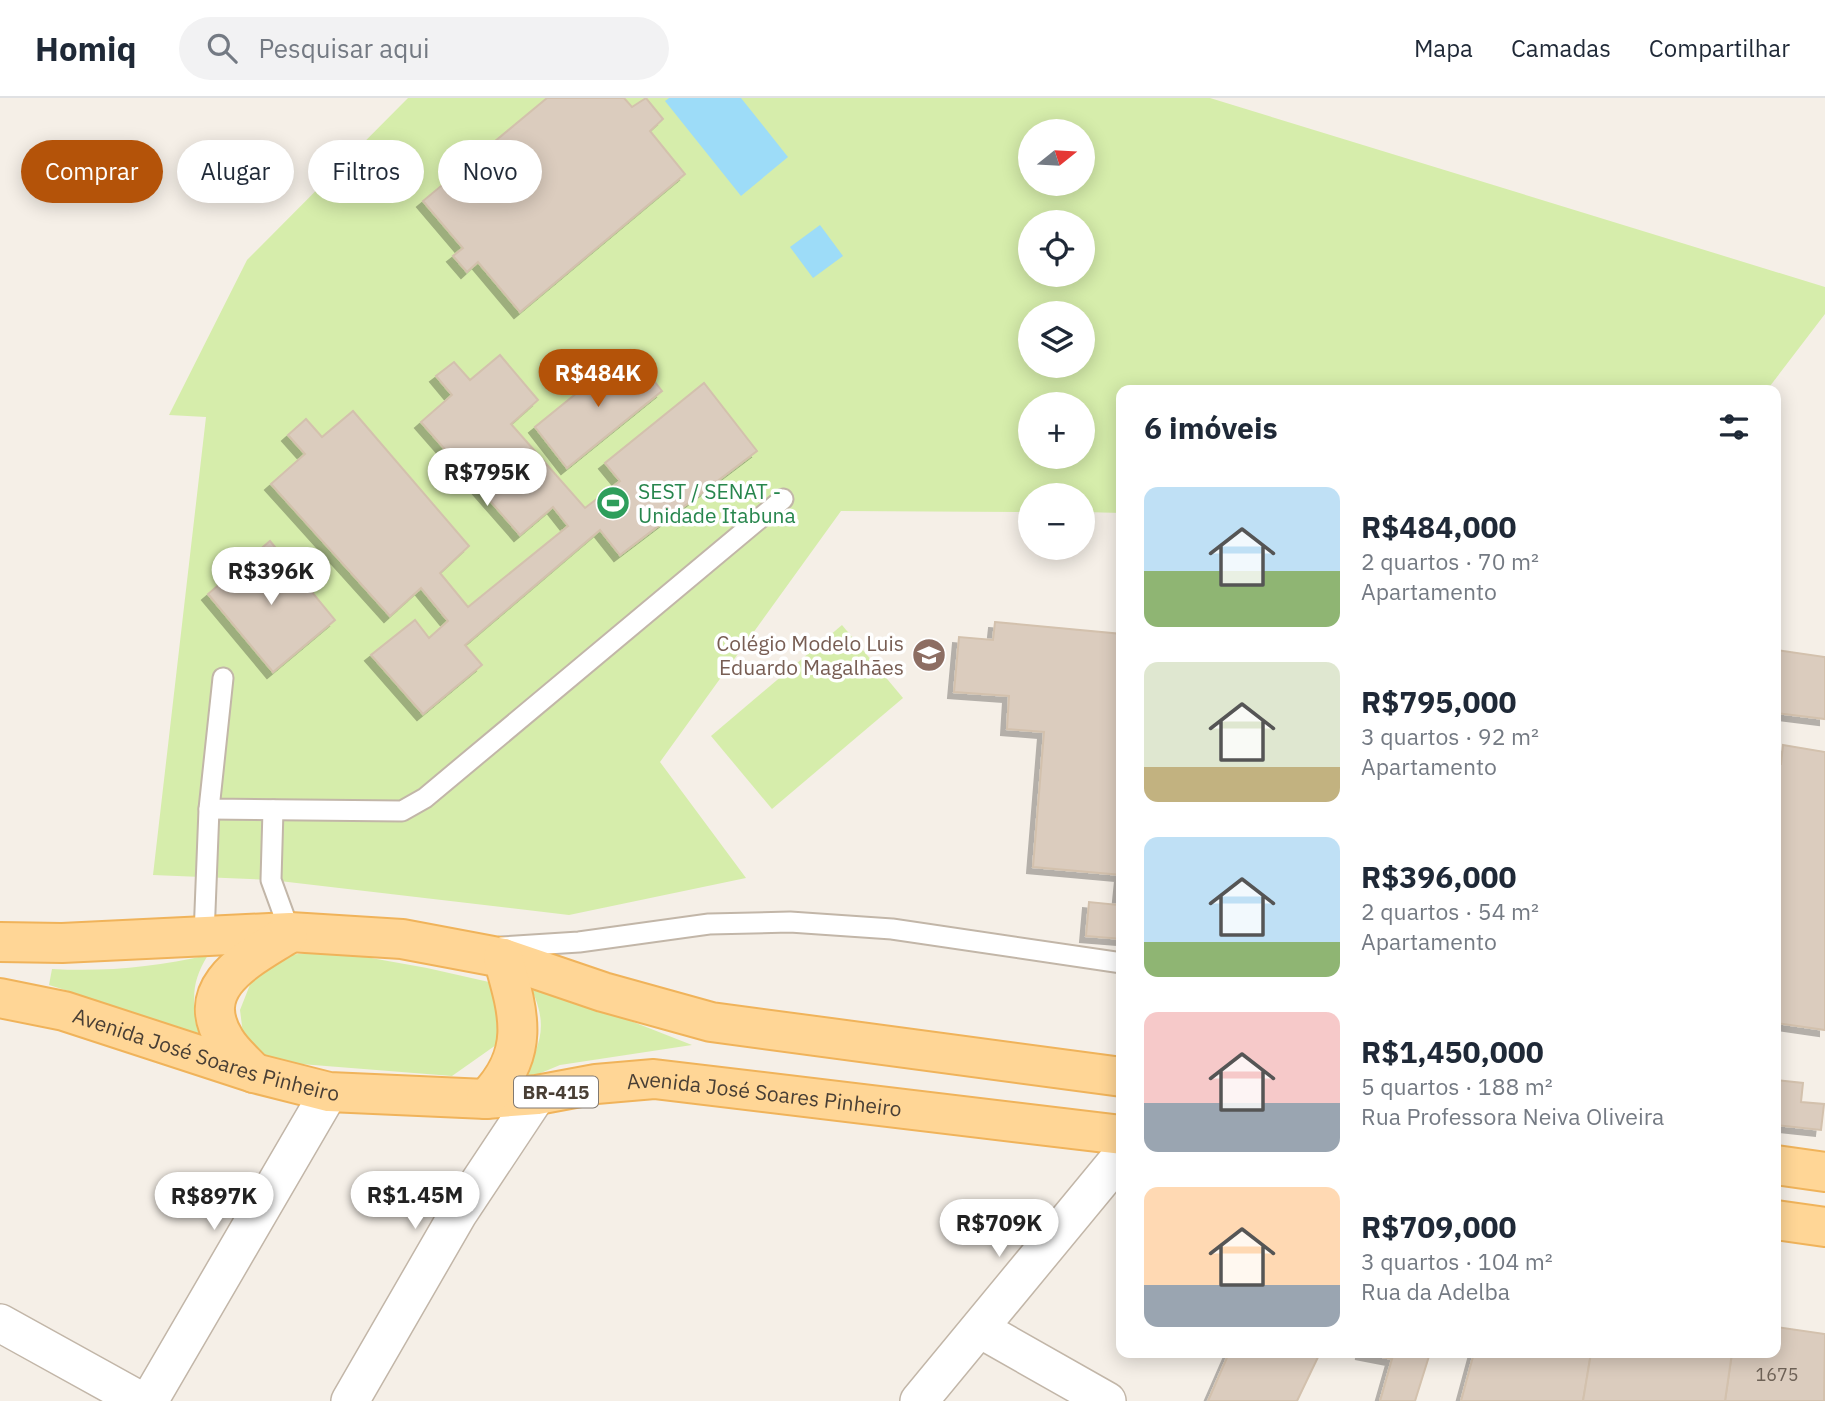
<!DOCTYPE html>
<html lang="pt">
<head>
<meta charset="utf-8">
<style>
  body { margin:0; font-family:"IBM Plex Sans",sans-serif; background:#f2f2f3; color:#1f2937; height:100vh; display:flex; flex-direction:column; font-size:26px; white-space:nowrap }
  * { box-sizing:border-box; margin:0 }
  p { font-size:23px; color:#747a83 }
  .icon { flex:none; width:38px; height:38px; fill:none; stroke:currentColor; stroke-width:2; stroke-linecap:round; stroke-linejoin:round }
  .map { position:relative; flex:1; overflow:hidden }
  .sheet { position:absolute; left:1116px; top:287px; width:665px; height:973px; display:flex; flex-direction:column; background:#fff; border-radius:14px; box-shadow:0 4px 18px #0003 }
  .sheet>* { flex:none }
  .top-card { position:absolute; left:21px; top:42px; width:665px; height:63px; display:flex; gap:14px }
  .needle { width:46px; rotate:72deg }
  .controls { position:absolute; left:1018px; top:21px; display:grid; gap:14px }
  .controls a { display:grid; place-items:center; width:77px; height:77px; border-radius:50%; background:#fff; box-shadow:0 4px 18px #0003; font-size:35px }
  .price { position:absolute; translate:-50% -60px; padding:0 16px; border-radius:24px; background:#fff; color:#222; font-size:23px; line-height:46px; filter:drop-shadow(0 2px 4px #0008) }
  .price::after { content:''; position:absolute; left:50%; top:42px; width:21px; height:16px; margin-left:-10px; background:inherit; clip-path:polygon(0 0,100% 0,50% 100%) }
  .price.selected { background:#b45309; color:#fff }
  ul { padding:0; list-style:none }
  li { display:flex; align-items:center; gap:21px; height:175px; padding:0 28px }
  li span { display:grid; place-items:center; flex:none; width:196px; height:140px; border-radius:14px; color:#555 }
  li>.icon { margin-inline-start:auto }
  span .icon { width:84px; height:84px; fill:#fffc; stroke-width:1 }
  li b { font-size:30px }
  h2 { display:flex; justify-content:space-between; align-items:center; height:84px; padding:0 28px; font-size:30px }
  .chip { padding:0 24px; border-radius:32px; background:#fff; box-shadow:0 4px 18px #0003; font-size:24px; line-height:63px }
  .chip.selected { background:#b45309; color:#fff }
  header { display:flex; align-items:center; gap:42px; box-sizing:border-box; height:98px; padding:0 35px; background:#fff; border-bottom:2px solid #e0e1e3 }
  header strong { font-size:33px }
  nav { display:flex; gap:38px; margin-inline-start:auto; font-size:24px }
  .search { width:490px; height:63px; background:#f2f2f3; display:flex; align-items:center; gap:18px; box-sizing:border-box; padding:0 24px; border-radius:38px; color:#747a83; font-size:26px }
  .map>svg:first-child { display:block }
</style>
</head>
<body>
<header>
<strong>Homiq</strong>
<div class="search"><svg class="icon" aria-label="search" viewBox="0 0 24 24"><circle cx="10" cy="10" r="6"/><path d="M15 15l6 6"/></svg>Pesquisar aqui</div>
<nav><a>Mapa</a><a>Camadas</a><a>Compartilhar</a></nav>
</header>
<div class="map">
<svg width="1825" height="1303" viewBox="0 0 1825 1303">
  <defs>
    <filter id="shadow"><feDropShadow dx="-6" dy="6" stdDeviation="0" flood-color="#0004"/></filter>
  </defs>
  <rect width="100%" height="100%" fill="#f5efe7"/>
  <g fill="#d6edab" fill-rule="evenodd">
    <path d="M 408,0 L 1210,0 L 1825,189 L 1825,216 L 1767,292 L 1122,292 L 1122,415 L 1083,414 L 1083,397 L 1031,397 L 1031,414 L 841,413 L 660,664 L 746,780 L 569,817 L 271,782 L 153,777 L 206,319 L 169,317 L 247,162 ZM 1031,33 L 1083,33 L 1083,86 L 1031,86 ZM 1031,124 L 1083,124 L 1083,177 L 1031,177 ZM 1031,215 L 1083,215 L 1083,268 L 1031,268 ZM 1031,306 L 1083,306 L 1083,359 L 1031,359 Z"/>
    <path d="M 842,527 L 903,600 L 772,711 L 711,638 Z"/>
    <path d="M 332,853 L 427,870 L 489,884 L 501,920 L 496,947 L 452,978 L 288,965 L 258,955 L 243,936 L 240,912 L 253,879 L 276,858 Z"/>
    <path d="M 208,857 C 189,888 193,904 200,939 L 121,916 L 81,897 L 49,887 L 52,871 C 106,874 155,869 208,857 Z"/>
    <path d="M 532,892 L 590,907 L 692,947 L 560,967 L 524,982 C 539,945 549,931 532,892 Z"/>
  </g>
  <g fill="#9ddcf8">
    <path d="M 669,0 L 741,0 L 788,59 L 741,98 L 665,3 Z"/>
    <path d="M 820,127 L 843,158 L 813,180 L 790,149 Z"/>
  </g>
  <g fill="#dbccbe" stroke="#d3c1ad" stroke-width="2" filter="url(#shadow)">
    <path d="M 547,0 L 624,0 L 632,9 L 646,0 L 663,21 L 650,33 L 685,76 L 520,214 L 478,164 L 467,174 L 453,158 L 463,150 L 423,103 Z"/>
    <path d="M 630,252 L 662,293 L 567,370 L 535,329 Z"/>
    <path d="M 500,257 L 538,302 L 511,326 L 585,410 L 620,383 L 605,365 L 704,285 L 757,353 L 620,457 L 600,432 L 465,547 L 482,567 L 423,616 L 371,557 L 415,522 L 429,540 L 448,523 L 421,490 L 390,518 L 271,386 L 305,356 L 288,337 L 306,321 L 322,339 L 353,313 L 469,448 L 440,475 L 468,509 L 568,428 L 553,409 L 520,437 L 421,324 L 452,297 L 436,278 L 454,264 L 470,282 Z"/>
    <path d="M 270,443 L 335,522 L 273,574 L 208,496 Z"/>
    <path d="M 995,524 L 1122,536 L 1122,841 L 1086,838 L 1089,804 L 1118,807 L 1121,777 L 1033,769 L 1044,634 L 1007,631 L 1009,598 L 954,594 L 959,539 L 993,542 Z"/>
    <path d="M 1776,552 L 1825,559 L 1825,621 L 1776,615 Z"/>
    <path d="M 1783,647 L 1825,654 L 1825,932 L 1776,925 L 1776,666 L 1781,666 Z"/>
    <path d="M 1776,982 L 1803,985 L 1801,1004 L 1824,1006 L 1821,1032 L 1776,1027 Z"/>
    <path d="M 1776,1229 L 1825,1236 L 1824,1303 L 1725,1303 L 1732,1255 L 1776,1255 Z"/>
    <path d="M 1229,1255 L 1320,1255 L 1297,1303 L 1208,1303 Z"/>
    <path d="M 1361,1255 L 1430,1255 L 1415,1303 L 1380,1303 L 1392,1261 Z"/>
    <path d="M 1474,1255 L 1591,1255 L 1583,1303 L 1461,1303 Z"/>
    <path d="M 1591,1255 L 1732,1255 L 1725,1303 L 1583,1303 Z"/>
  </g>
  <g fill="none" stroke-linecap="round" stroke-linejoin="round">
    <g stroke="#c2b6a8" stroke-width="23">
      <g id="service">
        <path d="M 223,580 L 209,711 L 402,713 L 425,700 L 783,401"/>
        <path d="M 273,712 L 271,782 L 290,834"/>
        <path d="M 204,838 L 209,711"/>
        <path d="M 501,849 L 579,844 L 709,826 L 790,824 L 892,831 L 1122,865"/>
      </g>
    </g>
    <g stroke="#c2b6a8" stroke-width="40">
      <g id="minor">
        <path d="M 0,1225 L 141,1303"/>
        <path d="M 980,1231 L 1107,1303"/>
        <path d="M 149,1303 L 329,994"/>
        <path d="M 350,1303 L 458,1116 L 537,997"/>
        <path d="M 919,1303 L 1122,1057"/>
      </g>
    </g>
    <g stroke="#f0b35a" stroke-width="42">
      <g id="primary">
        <path d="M 0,844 L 62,845 L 290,834 L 402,841 L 503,860 L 603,894 L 711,924 L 1122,979"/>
        <path id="s1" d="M 0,900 L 64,913 L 254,975 L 329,994 L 486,1001 L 537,997 L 596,986 L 654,981 L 1122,1037"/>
        <path d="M 254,975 C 245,965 232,954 225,942 C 191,887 251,860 288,836"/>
        <path d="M 486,1001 C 531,955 519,916 503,860"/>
        <path d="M 1776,1067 L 1825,1074"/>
        <path d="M 1776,1122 L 1825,1129"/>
      </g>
    </g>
    <use href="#service" stroke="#fff" stroke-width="19"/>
    <use href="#minor" stroke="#fff" stroke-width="37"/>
    <use href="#primary" stroke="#ffd696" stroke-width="38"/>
  </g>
  <defs>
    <g id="stadium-disc" transform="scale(1.75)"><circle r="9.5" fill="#2e9e5b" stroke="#fff"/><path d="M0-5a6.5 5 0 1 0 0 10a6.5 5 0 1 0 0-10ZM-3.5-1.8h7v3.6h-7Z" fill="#fff"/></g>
    <g id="school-disc" transform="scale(1.75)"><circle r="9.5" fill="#8d6e63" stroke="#fff"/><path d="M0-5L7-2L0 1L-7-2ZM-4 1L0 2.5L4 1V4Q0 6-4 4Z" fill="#fff"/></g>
  </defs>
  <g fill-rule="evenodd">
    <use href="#stadium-disc" x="613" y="405"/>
    <use href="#school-disc" x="929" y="557"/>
  </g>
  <g text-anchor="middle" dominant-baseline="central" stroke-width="7" stroke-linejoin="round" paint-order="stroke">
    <g font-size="18" fill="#6e6257">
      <text x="1777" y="1276">1675</text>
    </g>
    <rect fill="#fff" stroke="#807972" stroke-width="2" x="514" y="978.5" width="84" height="31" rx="5"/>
    <g font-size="19" font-weight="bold" fill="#493f35">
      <text x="556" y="994">BR-415</text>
    </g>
    <g font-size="21" fill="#27864d" stroke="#fff" text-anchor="start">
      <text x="638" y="393">SEST / SENAT -<tspan x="638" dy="24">Unidade Itabuna</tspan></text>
    </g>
    <g font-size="21" fill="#785e54" stroke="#fff" text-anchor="end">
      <text x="904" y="545">Colégio Modelo Luis<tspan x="904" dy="24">Eduardo Magalhães</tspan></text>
    </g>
    <g font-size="21" fill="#493f35" stroke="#fff">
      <text stroke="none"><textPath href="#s1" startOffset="214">Avenida José Soares Pinheiro</textPath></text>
      <text stroke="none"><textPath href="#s1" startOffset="780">Avenida José Soares Pinheiro</textPath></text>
    </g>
  </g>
</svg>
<div class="controls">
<a><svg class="needle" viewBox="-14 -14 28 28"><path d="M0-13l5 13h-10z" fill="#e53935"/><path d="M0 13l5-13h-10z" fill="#747a83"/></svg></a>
<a><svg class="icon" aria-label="locate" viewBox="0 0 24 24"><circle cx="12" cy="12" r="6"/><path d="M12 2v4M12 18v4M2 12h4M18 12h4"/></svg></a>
<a><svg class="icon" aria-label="layers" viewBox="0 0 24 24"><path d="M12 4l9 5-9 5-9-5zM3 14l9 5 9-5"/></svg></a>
<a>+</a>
<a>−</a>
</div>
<b class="price selected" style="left:598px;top:311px">R$484K</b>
<b class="price" style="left:487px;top:410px">R$795K</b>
<b class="price" style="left:271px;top:509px">R$396K</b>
<b class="price" style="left:415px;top:1133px">R$1.45M</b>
<b class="price" style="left:214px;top:1134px">R$897K</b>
<b class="price" style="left:999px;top:1161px">R$709K</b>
<div class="top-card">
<a class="chip selected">Comprar</a>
<a class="chip">Alugar</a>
<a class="chip">Filtros</a>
<a class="chip">Novo</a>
</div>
<section class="sheet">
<h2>6 imóveis<svg class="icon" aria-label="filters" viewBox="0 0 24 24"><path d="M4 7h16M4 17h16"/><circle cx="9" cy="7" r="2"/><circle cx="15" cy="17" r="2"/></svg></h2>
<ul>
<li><span style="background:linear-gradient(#bfe0f5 60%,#8fb573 0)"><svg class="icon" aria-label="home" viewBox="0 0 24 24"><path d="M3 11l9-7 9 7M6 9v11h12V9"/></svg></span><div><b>R$484,000</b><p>2 quartos · 70 m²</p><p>Apartamento</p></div></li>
<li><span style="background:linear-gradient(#dfe7d0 75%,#c2b280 0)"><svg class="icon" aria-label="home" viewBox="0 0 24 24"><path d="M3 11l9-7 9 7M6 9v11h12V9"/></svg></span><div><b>R$795,000</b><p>3 quartos · 92 m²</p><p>Apartamento</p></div></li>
<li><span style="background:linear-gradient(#bfe0f5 75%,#8fb573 0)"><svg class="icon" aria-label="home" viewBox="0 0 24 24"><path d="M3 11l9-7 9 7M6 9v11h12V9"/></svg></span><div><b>R$396,000</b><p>2 quartos · 54 m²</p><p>Apartamento</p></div></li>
<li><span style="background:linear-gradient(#f6c9c9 65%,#9aa5b1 0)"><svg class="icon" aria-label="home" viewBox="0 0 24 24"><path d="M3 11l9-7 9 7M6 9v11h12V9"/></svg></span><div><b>R$1,450,000</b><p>5 quartos · 188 m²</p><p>Rua Professora Neiva Oliveira</p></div></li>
<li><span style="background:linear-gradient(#ffd9b3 70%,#9aa5b1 0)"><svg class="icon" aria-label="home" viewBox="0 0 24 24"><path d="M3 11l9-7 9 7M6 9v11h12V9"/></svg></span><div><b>R$709,000</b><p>3 quartos · 104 m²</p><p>Rua da Adelba</p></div></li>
</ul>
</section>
</div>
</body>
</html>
